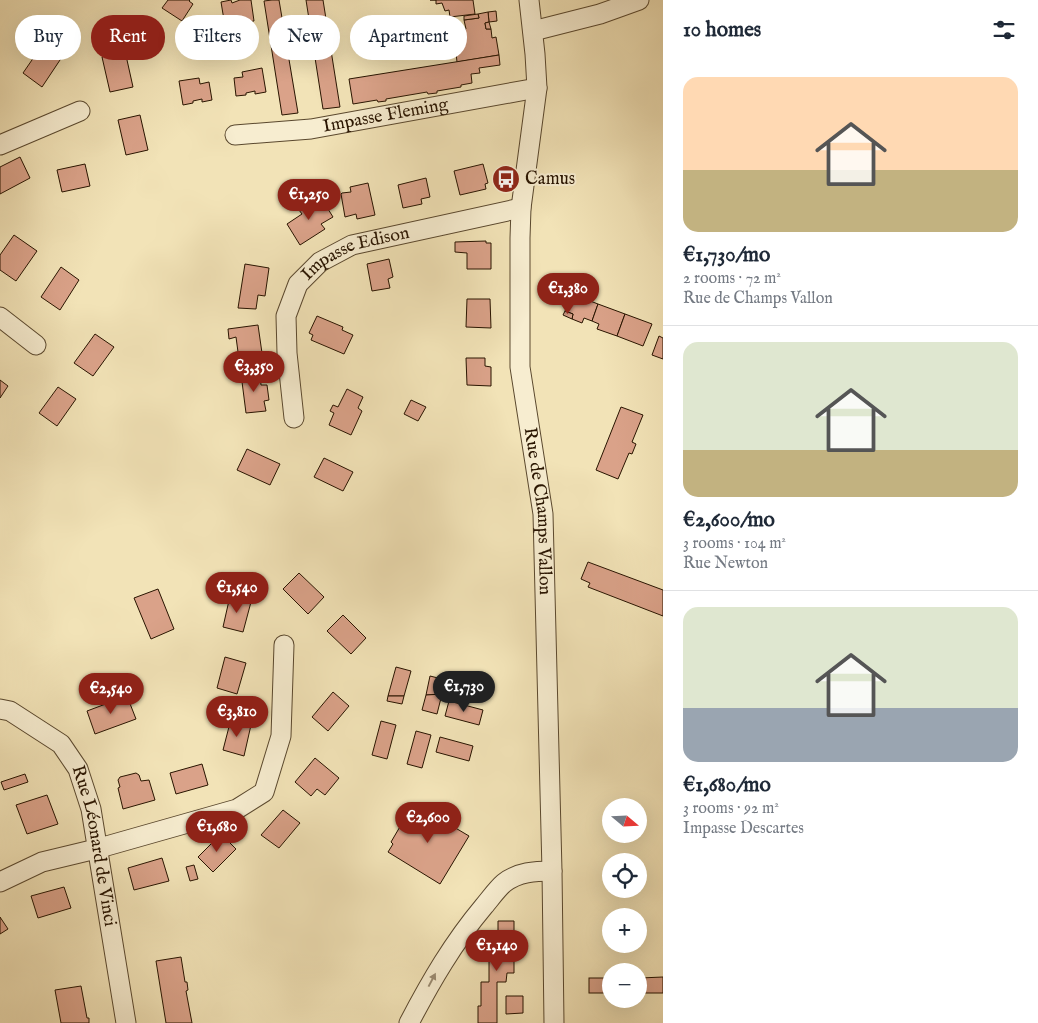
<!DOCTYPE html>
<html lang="en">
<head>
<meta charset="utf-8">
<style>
  body { margin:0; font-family:"IM FELL English",serif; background:#f2f2f3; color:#1f2937; height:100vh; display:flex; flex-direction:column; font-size:19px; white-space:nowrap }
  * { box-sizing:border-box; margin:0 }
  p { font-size:16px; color:#747a83 }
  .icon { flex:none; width:28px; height:28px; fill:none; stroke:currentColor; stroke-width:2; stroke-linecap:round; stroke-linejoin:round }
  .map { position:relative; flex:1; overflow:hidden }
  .side { display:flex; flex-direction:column; background:#fff; width:375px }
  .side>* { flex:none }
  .hud { position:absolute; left:15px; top:15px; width:475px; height:45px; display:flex; gap:10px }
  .needle { width:32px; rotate:109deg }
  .controls { position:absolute; left:602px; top:798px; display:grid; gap:10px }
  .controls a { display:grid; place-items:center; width:45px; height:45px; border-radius:50%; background:#fff; box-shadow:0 5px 20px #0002; font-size:25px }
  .price { position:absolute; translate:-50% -42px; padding:0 11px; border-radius:18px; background:#8f2418; color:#fff; font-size:16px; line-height:32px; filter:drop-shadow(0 1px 2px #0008) }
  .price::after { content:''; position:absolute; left:50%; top:30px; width:15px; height:11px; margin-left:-8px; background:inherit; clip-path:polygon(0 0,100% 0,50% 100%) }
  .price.active { background:#222; color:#fff }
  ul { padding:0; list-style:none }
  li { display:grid; align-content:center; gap:10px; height:265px; padding:0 20px }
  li+li { border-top:1px solid #e0e1e3 }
  li span { display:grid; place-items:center; height:155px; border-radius:15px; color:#555 }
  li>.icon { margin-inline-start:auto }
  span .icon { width:90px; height:90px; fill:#fffc; stroke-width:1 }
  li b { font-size:21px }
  h2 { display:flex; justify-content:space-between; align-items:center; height:60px; padding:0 20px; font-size:21px }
  .chip { padding:0 18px; border-radius:22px; background:#fff; box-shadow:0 5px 20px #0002; font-size:18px; line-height:45px }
  .chip.active { background:#8f2418; color:#fff }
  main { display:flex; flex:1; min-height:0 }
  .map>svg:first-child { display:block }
</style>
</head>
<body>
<main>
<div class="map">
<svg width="663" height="1023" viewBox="0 0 663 1023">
  <rect width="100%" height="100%" fill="#f2e3b7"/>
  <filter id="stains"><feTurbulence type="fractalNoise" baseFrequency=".004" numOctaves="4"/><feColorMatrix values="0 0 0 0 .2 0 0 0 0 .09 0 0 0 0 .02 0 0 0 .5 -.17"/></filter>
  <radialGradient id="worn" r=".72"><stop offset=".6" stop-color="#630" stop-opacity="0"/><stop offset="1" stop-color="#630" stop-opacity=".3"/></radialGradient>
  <g fill="#daa289" stroke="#281400">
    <path d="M 168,0 L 190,0 L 189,1 L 193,4 L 182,21 L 162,8 Z"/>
    <path d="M 231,0 L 232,3 L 240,0 L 251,0 L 254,21 L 234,24 L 233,18 L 224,20 L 221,2 Z"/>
    <path d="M 272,0 L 279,0 L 298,113 L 282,115 L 264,1 Z"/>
    <path d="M 306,0 L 323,0 L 340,107 L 323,109 Z"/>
    <path d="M 430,0 L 473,0 L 475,14 L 450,17 L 449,10 L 445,11 L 442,3 L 436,4 L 436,0 Z"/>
    <path d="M 496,11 L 497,21 L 489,22 L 488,12 Z"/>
    <path d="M 488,12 L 489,22 L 485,23 L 486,29 L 491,29 L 492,38 L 496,37 L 499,55 L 457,62 L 455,44 L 458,44 L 456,31 L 466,29 L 464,20 L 479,18 L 478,14 Z"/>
    <path d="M 478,14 L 479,18 L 464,20 L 464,16 Z"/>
    <path d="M 489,22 L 491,29 L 486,29 L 485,23 Z"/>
    <path d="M 43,44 L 62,57 L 42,87 L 23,73 Z"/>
    <path d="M 125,51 L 133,87 L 110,92 L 102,57 Z"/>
    <path d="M 499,55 L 500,65 L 479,68 L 480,73 L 471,74 L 472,83 L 461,85 L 461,87 L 437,91 L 437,93 L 428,94 L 427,92 L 386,99 L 386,101 L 378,102 L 377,100 L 353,104 L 349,79 Z"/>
    <path d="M 262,68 L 266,92 L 255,94 L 255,91 L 246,93 L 246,95 L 236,96 L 234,78 L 243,77 L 242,72 Z"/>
    <path d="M 199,78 L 200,84 L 209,82 L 212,100 L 202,102 L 202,99 L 193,101 L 193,103 L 183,105 L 179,81 Z"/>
    <path d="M 140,115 L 148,150 L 126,155 L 118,120 Z"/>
    <path d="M 20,157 L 30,178 L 0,194 L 0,167 Z"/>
    <path d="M 85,164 L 90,186 L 62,192 L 57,170 Z"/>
    <path d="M 483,164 L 488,183 L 485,184 L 486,189 L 460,195 L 454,171 Z"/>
    <path d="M 426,178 L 430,197 L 421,199 L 422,204 L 403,208 L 398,185 Z"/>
    <path d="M 368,183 L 375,215 L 357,219 L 356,214 L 345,217 L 341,194 L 342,193 L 351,192 L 350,187 Z"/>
    <path d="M 305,200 L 311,209 L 323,201 L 333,217 L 321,224 L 325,229 L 300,245 L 287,224 L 302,214 L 296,206 Z"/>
    <path d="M 14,235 L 37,251 L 16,281 L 0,270 L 0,255 Z"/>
    <path d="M 486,241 L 486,243 L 491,243 L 491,269 L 467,269 L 467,253 L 455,252 L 455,242 Z"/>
    <path d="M 389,259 L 393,277 L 388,279 L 390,288 L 372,291 L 367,264 Z"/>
    <path d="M 245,264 L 269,268 L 265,296 L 258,295 L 256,309 L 238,308 Z"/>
    <path d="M 61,267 L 79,280 L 60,310 L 41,297 Z"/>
    <path d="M 572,294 L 598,304 L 592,321 L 584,318 L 582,323 L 572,319 L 573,314 L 565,311 Z"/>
    <path d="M 467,299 L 490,299 L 491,328 L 466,327 Z"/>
    <path d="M 598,304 L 625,314 L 617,336 L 597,329 L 599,324 L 592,321 Z"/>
    <path d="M 565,311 L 573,314 L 572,319 L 563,315 Z"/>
    <path d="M 625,314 L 652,324 L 643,346 L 617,336 Z"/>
    <path d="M 317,316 L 343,327 L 342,330 L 353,335 L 344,354 L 311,340 L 313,335 L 309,333 Z"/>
    <path d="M 258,325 L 262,353 L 257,353 L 259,365 L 240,367 L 236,337 L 229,339 L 228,329 Z"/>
    <path d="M 95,334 L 114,347 L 93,376 L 74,363 Z"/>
    <path d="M 659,336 L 663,338 L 663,359 L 652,355 Z"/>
    <path d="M 466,358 L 485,358 L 485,366 L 491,367 L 491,386 L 467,385 Z"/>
    <path d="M 260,372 L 261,385 L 267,385 L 269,400 L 264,401 L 266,411 L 246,413 L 241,374 Z"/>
    <path d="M 0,380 L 8,386 L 0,398 Z"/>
    <path d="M 58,387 L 76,399 L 57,426 L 39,413 Z"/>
    <path d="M 347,389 L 363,397 L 358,408 L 362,411 L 351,435 L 329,425 L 334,413 L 330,411 L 333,405 L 338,407 Z"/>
    <path d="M 411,400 L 426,407 L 418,421 L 404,414 Z"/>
    <path d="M 621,407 L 643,415 L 632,442 L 636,444 L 632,454 L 629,453 L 618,479 L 596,470 Z"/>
    <path d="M 247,449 L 280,464 L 270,485 L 237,470 Z"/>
    <path d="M 324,458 L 353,472 L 343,491 L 314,477 Z"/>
    <path d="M 588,562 L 663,590 L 663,616 L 588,587 L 590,583 L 581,579 Z"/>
    <path d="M 299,573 L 324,597 L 308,614 L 283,589 Z"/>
    <path d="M 158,589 L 174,629 L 151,639 L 134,598 Z"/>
    <path d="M 230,596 L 251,602 L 243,632 L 223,627 Z"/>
    <path d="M 343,615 L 366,638 L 351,654 L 327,631 Z"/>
    <path d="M 225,657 L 246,663 L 237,694 L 217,688 Z"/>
    <path d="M 396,667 L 411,671 L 404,696 L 388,696 Z"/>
    <path d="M 430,676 L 446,680 L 442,694 L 426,695 Z"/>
    <path d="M 333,692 L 349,706 L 328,731 L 312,717 Z"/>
    <path d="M 442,694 L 437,714 L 422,710 L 426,695 Z"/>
    <path d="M 127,696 L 136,719 L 95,734 L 87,711 Z"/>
    <path d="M 388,696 L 404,696 L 402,704 L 387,701 Z"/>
    <path d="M 449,701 L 483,710 L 479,725 L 445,716 Z"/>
    <path d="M 231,719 L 251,725 L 244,756 L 223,750 Z"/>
    <path d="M 381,721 L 396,725 L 387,759 L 372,755 Z"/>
    <path d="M 416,731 L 431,735 L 422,768 L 407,764 Z"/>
    <path d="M 440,737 L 473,746 L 469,761 L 436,752 Z"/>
    <path d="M 315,758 L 339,778 L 325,795 L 317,789 L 311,796 L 295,782 Z"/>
    <path d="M 202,764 L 208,785 L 176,794 L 170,773 Z"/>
    <path d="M 136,773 L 139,775 L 141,781 L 149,780 L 155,800 L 123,809 L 118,788 L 120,787 L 118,780 L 120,777 Z"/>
    <path d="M 25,774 L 28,782 L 4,790 L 1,782 Z"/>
    <path d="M 47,795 L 58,824 L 27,834 L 16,805 Z"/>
    <path d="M 415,804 L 469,836 L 440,884 L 388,852 L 393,844 L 391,842 L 408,813 L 410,814 Z"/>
    <path d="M 283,810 L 300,823 L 279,848 L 261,835 Z"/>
    <path d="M 221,834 L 236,849 L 213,872 L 198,857 Z"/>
    <path d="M 162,858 L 169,881 L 134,890 L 128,868 Z"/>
    <path d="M 194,865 L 198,879 L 190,881 L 186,867 Z"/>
    <path d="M 64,887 L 71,908 L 38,918 L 31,896 Z"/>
    <path d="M 0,917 L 8,929 L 0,934 Z"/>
    <path d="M 498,921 L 514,921 L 514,946 L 506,946 L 506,955 L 514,954 L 514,973 L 507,973 L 506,982 L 497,982 L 497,1023 L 478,1023 L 478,1006 L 481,1006 L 481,982 L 489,982 L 489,946 L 498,946 Z"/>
    <path d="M 181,957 L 185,982 L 187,982 L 188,990 L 186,991 L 192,1023 L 166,1023 L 156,961 Z"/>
    <path d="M 663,977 L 663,993 L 640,993 L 640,978 Z"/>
    <rect x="589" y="978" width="22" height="15"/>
    <path d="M 81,986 L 87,1018 L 89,1018 L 89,1023 L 61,1023 L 55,990 Z"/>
    <path d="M 506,996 L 523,996 L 523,1013 L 506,1014 Z"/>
  </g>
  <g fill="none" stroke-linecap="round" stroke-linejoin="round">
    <g stroke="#5a482e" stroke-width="21">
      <g id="minor">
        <path id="s1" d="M 529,0 L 535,54 L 537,88 L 521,208 L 520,238 L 520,367 L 543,514 L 552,871 L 554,1023"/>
        <path d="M 533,31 L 600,14 L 639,0"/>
        <path id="s2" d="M 235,135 L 311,129 L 537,88"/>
        <path d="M 0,145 L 80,111"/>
        <path d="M 0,317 L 36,345"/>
        <path id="s3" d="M 294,418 L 287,353 L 286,316 L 298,284 L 320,262 L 352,245 L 521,208"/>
        <path id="s4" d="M 0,709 L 10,711 L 61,744 L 78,769 L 91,809 L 126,1023"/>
        <path d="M 0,882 L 42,862 L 96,849 L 237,809 L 264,792 L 281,736 L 284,645"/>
        <path d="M 409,1023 C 431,981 453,943 484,906 C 490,899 497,889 504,883 C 518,872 535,871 552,871"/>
      </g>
    </g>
    <use href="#minor" stroke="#f7edd0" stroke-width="19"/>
  </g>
  <defs><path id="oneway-solid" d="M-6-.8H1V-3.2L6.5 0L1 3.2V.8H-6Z" transform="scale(1.25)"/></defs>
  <use fill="#9a8b72" href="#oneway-solid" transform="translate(432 980) rotate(-62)"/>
  <defs>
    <g id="bus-disc" transform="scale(1.4375)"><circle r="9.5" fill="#8f2418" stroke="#f7edd0"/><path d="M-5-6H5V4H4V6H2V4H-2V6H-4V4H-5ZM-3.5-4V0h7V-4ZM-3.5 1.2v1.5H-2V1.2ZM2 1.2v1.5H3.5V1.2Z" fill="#fff"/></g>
  </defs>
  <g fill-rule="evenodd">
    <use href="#bus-disc" x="506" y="179"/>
  </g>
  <g text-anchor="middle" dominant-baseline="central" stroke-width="4" stroke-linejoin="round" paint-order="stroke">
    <g font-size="18" fill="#281400" stroke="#f7edd0">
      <text stroke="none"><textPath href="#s2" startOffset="152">Impasse Fleming</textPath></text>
      <text stroke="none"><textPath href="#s3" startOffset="204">Impasse Edison</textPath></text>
      <text stroke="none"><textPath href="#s1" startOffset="514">Rue de Champs Vallon</textPath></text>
      <text stroke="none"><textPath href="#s4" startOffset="180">Rue Léonard de Vinci</textPath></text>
    </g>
    <g font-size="18" fill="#281400" stroke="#f7edd0" text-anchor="start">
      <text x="525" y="179">Camus</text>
    </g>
  </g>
  <rect width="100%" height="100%" filter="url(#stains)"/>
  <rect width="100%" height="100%" fill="url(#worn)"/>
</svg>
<div class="controls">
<a><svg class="needle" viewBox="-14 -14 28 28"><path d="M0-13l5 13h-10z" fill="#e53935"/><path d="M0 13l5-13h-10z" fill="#747a83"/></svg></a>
<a><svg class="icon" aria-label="locate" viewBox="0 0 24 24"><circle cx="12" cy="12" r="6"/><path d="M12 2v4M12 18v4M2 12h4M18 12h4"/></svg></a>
<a>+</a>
<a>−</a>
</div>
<b class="price" style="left:309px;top:221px">€1,250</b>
<b class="price" style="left:568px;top:315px">€1,380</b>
<b class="price" style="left:254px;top:393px">€3,350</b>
<b class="price" style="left:237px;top:614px">€1,540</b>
<b class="price active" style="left:464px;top:713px">€1,730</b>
<b class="price" style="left:111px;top:715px">€2,540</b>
<b class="price" style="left:237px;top:738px">€3,810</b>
<b class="price" style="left:428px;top:844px">€2,600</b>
<b class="price" style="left:217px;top:853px">€1,680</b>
<b class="price" style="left:497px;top:972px">€1,140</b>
<div class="hud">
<a class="chip">Buy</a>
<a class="chip active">Rent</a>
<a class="chip">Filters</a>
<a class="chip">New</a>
<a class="chip">Apartment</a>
</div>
</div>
<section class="side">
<h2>10 homes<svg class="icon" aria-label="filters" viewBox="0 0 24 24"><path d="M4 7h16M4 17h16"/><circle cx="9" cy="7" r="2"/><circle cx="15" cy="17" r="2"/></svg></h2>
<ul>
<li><span style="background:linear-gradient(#ffd9b3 60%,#c2b280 0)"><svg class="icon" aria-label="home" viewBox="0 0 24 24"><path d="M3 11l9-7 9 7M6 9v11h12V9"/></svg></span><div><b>€1,730/mo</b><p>2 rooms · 72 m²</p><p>Rue de Champs Vallon</p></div></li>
<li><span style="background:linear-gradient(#dfe7d0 70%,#c2b280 0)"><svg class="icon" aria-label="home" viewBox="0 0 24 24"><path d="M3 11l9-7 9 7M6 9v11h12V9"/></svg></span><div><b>€2,600/mo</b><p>3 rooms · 104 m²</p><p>Rue Newton</p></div></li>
<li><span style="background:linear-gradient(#dfe7d0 65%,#9aa5b1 0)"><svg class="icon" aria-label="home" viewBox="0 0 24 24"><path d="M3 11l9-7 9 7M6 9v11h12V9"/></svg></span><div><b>€1,680/mo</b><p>3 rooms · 92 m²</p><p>Impasse Descartes</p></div></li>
</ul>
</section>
</main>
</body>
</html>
